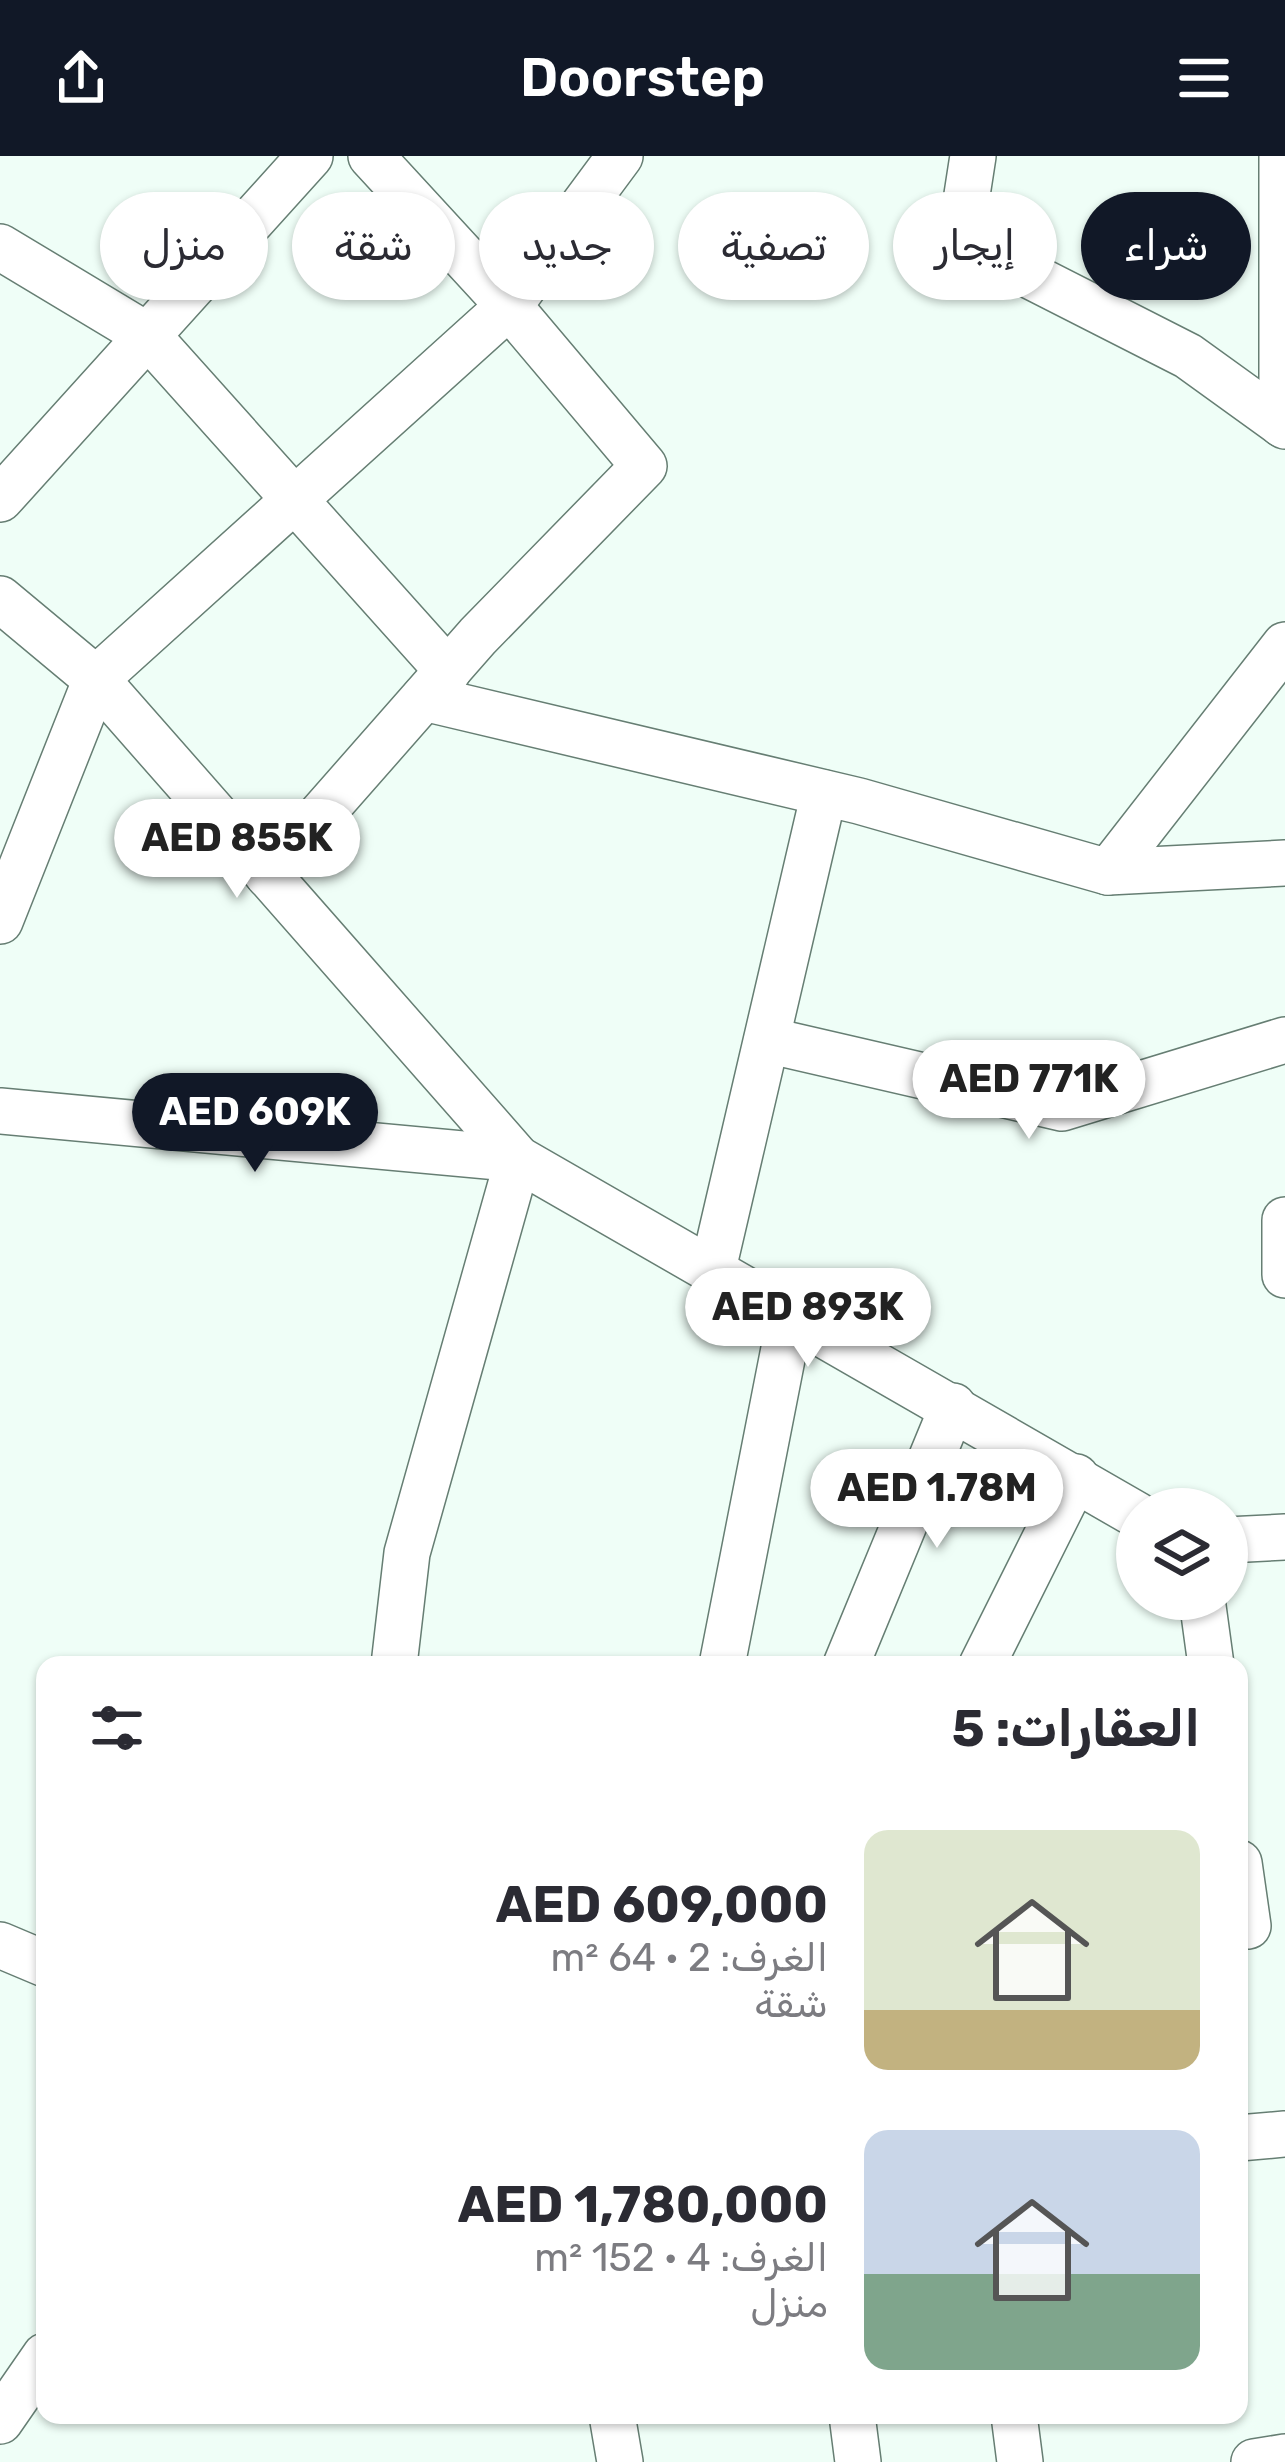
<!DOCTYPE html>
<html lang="ar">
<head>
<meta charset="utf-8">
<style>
  body { margin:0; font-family:Rubik,Cairo,sans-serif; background:#f2f2f3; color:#2b2b33; direction:rtl; height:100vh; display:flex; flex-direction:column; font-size:45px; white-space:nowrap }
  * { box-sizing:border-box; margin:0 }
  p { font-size:39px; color:#7c7c81 }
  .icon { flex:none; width:66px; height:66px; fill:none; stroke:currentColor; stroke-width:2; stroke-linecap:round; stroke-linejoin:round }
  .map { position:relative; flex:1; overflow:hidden; direction:ltr }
  .details { position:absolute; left:36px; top:1500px; width:1212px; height:768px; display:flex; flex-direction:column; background:#fff; border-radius:24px; box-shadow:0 3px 9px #0004; direction:rtl }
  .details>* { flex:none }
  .top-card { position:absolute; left:36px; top:36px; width:1215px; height:108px; direction:rtl; display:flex; gap:24px }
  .fabs { position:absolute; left:1116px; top:1332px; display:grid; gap:24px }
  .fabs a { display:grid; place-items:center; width:132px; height:132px; border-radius:50%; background:#fff; box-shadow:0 3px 9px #0004; font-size:60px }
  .price { position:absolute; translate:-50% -102px; padding:0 27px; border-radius:42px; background:#fff; color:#222; font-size:39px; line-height:78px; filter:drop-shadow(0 3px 6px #0008) }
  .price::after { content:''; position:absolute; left:50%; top:72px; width:36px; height:27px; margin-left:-18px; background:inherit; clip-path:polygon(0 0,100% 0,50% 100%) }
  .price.selected { background:#111827; color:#fff }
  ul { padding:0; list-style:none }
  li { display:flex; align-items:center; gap:36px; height:300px; padding:0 48px }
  li span { display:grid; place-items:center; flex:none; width:336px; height:240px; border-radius:24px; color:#555 }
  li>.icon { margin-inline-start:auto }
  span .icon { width:144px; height:144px; fill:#fffc; stroke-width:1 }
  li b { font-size:51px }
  h2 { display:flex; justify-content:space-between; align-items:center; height:144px; padding:0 48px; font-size:51px }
  .tag { padding:0 42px; border-radius:54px; background:#fff; box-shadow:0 3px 9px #0004; font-size:42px; line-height:108px }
  .tag.selected { background:#111827; color:#fff }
  header { display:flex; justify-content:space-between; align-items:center; height:156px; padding:0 48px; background:#111827; color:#fff; font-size:54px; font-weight:600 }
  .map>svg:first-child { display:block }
</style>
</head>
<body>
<header><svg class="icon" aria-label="menu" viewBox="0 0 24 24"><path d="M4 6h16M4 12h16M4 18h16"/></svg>Doorstep<svg class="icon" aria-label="share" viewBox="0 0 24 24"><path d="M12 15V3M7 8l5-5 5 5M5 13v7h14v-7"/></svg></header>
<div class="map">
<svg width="1285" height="2306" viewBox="0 0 1285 2306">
  <rect width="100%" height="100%" fill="#effef7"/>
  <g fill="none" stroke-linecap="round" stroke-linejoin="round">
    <g stroke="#667e73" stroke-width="48">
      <g id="street">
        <path d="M 973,0 L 960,84 L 1188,200 L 1285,270"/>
        <path d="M 1282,0 L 1282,268"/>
        <path d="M 0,91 L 148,180 L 448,515"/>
        <path d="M 0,343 L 310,0"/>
        <path d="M 0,443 L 96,523 L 518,1003 L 1137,1359"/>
        <path d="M 424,542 L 859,645 L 1108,716 L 1285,489"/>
        <path d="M 1108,716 L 1285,707"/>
        <path d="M 268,719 L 478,480 L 644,310 L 509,150 L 371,0"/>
        <path d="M 0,765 L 96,523 L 509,150 L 620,0"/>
        <path d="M 767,884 L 1062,952 L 1285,884"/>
        <path d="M 0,955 L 518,1003"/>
        <path d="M 1285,1064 L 1285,1119"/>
        <path d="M 713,1113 L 824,637"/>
        <path d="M 1227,1384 L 1285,1381"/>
        <path d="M 1202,1443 L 1211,1509"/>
        <path d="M 394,1509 L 407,1397 L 518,1003"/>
        <path d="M 722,1509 L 791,1157"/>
        <path d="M 846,1509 L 953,1250"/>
        <path d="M 982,1509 L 1076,1321"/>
        <path d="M 1239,1707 L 1248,1770"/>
        <path d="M 0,1789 L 45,1808"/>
        <path d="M 1239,1982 L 1285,1978"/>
        <path d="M 612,2259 L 620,2306"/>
        <path d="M 852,2259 L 858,2306"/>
        <path d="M 1014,2259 L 1020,2306"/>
        <path d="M 0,2265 L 45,2200"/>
        <path d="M 1254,2306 L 1285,2301"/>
      </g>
    </g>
    <use href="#street" stroke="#fff" stroke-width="45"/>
  </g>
</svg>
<div class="fabs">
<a><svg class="icon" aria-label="layers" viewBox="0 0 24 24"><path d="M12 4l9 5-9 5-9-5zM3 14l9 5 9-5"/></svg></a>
</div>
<b class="price" style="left:237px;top:745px">AED 855K</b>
<b class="price" style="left:1029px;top:986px">AED 771K</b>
<b class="price selected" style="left:255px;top:1019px">AED 609K</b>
<b class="price" style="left:808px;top:1214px">AED 893K</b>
<b class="price" style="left:937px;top:1395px">AED 1.78M</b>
<div class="top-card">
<a class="tag selected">شراء</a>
<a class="tag">إيجار</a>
<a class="tag">تصفية</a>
<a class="tag">جديد</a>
<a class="tag">شقة</a>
<a class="tag">منزل</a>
</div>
<section class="details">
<h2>العقارات: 5<svg class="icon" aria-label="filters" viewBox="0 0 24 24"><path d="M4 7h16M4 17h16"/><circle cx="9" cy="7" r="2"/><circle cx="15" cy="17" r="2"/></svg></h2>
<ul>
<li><span style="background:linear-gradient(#dfe7d0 75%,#c2b280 0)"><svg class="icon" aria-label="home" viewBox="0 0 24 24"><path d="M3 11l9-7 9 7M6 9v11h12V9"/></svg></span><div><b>AED 609,000</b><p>الغرف: 2 · 64 m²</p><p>شقة</p></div></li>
<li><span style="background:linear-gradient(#c9d6e8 60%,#7fa58c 0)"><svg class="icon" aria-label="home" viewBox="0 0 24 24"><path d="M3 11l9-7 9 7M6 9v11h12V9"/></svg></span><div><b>AED 1,780,000</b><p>الغرف: 4 · 152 m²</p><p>منزل</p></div></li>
</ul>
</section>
</div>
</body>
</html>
